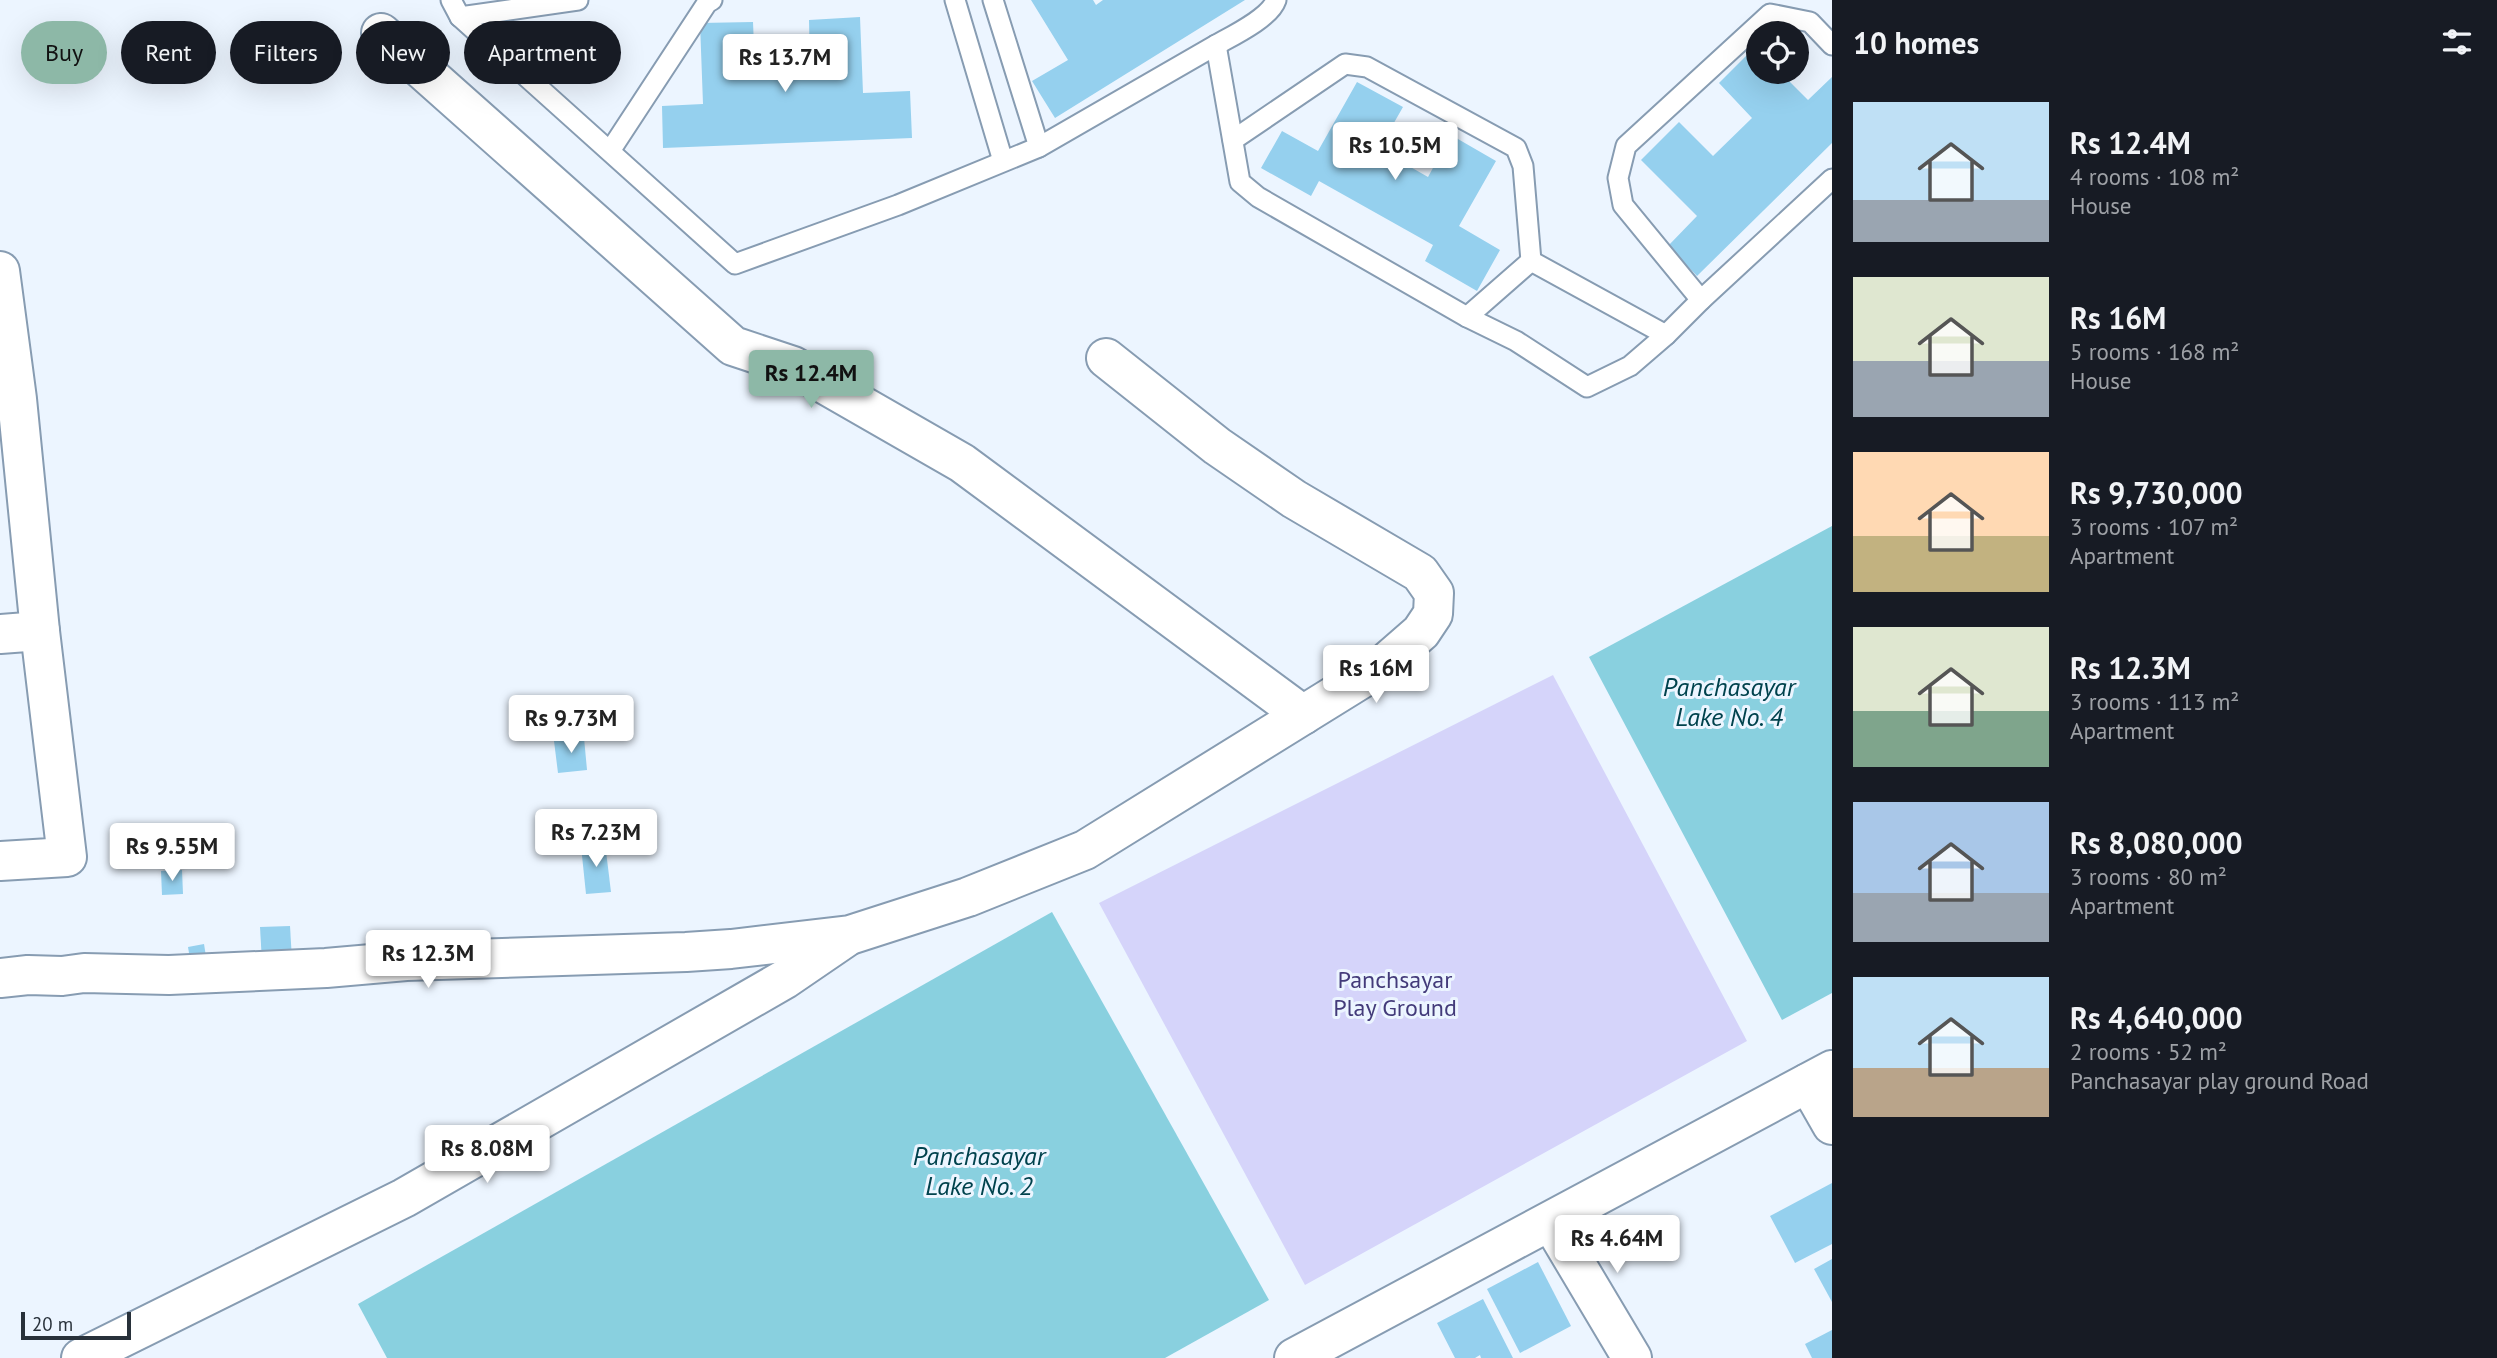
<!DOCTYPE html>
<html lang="en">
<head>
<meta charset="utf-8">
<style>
  body { margin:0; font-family:"PT Sans",sans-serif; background:#242831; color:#f1f3f6; height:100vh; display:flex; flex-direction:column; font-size:26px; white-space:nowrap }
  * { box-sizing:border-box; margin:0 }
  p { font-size:23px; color:#9ea1a6 }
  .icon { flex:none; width:38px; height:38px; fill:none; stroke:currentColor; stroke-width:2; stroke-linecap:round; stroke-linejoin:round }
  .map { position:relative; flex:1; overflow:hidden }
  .drawer { display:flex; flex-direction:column; background:#171b24; width:665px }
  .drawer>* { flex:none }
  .banner { position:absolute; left:21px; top:21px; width:665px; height:63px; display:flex; gap:14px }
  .buttons { position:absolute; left:1746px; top:21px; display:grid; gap:14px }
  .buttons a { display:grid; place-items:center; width:63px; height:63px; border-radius:50%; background:#171b24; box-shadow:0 7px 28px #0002; font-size:35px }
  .scale { position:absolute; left:21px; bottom:18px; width:110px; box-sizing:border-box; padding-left:7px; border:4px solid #28313a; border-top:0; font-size:19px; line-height:24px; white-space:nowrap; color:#28313a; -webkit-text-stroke:5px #ecf5ff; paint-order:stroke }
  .price { position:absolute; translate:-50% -60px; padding:0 16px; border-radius:7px; background:#fff; color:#222; font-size:23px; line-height:46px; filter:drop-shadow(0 2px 4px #0008) }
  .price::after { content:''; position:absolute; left:50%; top:42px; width:21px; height:16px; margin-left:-10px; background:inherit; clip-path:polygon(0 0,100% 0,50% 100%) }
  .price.active { background:#8db8a7; color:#111 }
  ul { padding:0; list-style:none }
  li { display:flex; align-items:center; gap:21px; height:175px; padding:0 21px }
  li span { display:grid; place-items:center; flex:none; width:196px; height:140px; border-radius:0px; color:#555 }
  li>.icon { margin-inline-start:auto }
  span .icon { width:84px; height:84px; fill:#fffc; stroke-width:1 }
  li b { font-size:30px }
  h2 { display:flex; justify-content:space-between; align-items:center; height:84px; padding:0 21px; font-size:30px }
  .chip { padding:0 24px; border-radius:32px; background:#171b24; box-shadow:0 7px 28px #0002; font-size:24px; line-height:63px }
  .chip.active { background:#8db8a7; color:#111 }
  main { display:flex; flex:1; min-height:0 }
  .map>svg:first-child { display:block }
</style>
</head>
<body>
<main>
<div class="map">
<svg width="1832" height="1358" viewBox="0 0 1832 1358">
  <rect width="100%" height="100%" fill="#ecf5ff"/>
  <path fill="#d5d4fa" d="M 1553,675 L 1747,1041 L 1305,1285 L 1099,903 Z"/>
  <g fill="#89d0df">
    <path d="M 1832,526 L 1832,993 L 1782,1020 L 1589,657 Z"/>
    <path d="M 1052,912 L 1269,1300 L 1165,1358 L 387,1358 L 358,1304 Z"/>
  </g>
  <g fill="#95d0ee">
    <path d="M 1031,0 L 1093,0 L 1096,5 L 1103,0 L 1245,0 L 1055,118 L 1032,81 L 1068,60 Z"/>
    <path d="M 860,17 L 863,93 L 910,91 L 912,138 L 663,148 L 662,106 L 703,104 L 700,23 L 753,22 L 755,70 L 810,67 L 809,20 Z"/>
    <path d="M 1755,47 L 1759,50 L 1759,72 L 1780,72 L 1808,100 L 1832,77 L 1832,143 L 1697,276 L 1668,246 L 1697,216 L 1641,160 L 1679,122 L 1713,156 L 1752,118 L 1719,83 Z"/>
    <path d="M 1357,82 L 1403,107 L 1379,149 L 1428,177 L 1451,135 L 1496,161 L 1459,226 L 1500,250 L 1477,291 L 1425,261 L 1433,245 L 1319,181 L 1311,196 L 1261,168 L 1282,131 L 1318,151 Z"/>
    <path d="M 584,738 L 587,770 L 558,773 L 554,741 Z"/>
    <path d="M 605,843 L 611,892 L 586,894 L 581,846 Z"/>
    <path d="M 182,870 L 183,894 L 162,895 L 161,871 Z"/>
    <path d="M 290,926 L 292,960 L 262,962 L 260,927 Z"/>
    <path d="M 204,944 L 207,963 L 191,965 L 188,947 Z"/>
    <path d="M 1832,1183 L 1832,1244 L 1795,1263 L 1770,1216 Z"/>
    <path d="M 1832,1259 L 1832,1302 L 1814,1269 Z"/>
    <path d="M 1538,1262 L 1571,1326 L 1520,1353 L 1487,1289 Z"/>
    <path d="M 1483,1299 L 1513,1358 L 1481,1358 L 1480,1355 L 1475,1358 L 1455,1358 L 1437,1323 Z"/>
    <path d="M 1832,1330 L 1832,1358 L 1812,1358 L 1805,1344 Z"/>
  </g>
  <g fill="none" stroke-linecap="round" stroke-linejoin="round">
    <g stroke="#879cb2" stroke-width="23">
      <g id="service">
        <path d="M 451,0 L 460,17 L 735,264 L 898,205 L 1039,147 L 1216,45 L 1240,182 L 1258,197 L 1467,317 L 1516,341 L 1587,387 L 1630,366 L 1666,335 L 1701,300 L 1832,179"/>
        <path d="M 955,0 L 1003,161"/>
        <path d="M 993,0 L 1039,147"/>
        <path d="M 460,17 L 578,0"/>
        <path d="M 1216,45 C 1232,36 1270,18 1276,0"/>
        <path d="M 1233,140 L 1345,64 L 1367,67 L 1516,148 L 1523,166 L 1531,261 L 1666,335"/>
        <path d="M 610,151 L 707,3 L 712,0"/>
        <path d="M 1701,300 L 1623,205 L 1618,178 L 1626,146 L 1770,14 L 1810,22 L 1832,45"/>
        <path d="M 1467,317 L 1531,261"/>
      </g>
    </g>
    <g stroke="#879cb2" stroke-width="42">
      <g id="minor">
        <path d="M 381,33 L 733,346 L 793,366 L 962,463 L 1303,715"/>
        <path d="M 0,271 L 17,399 L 40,631 L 67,857 L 0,861"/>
        <path d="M 0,634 L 40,631"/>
        <path d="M 0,978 L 28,975 L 62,976 L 84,973 L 169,975 L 326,968 L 406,961 L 686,952 L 731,949 L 850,935 L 968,897 L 1085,850 L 1382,666 L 1421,632 L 1433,614 L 1434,593 L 1420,573 L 1294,499 L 1217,446 L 1106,358"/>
        <path d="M 1808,1083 L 1832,1125"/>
        <path d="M 1551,1222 L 1632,1358"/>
        <path d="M 81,1358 L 404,1198 L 785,979 L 845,938"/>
        <path d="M 1294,1358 L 1832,1070"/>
      </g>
    </g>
    <use href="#service" stroke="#fff" stroke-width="19"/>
    <use href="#minor" stroke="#fff" stroke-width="38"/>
  </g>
  <g text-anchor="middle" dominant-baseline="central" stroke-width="6" stroke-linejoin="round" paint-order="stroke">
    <g font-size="24" fill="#433b7a" stroke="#ecf5ff">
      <text x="1395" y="979">Panchsayar<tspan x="1395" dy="28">Play Ground</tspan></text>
    </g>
    <g font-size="26" font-style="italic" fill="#00424d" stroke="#ecf5ff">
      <text x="1729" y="686">Panchasayar<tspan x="1729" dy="30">Lake No. 4</tspan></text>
      <text x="979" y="1155">Panchasayar<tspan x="979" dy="30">Lake No. 2</tspan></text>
    </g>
  </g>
</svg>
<div class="buttons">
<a><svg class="icon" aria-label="locate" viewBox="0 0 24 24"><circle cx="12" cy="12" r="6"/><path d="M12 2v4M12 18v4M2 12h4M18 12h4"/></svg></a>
</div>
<div class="scale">20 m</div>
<b class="price" style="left:785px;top:94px">Rs 13.7M</b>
<b class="price" style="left:1395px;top:182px">Rs 10.5M</b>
<b class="price active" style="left:811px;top:410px">Rs 12.4M</b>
<b class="price" style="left:1376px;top:705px">Rs 16M</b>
<b class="price" style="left:571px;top:755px">Rs 9.73M</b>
<b class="price" style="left:596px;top:869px">Rs 7.23M</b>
<b class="price" style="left:172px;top:883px">Rs 9.55M</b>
<b class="price" style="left:428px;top:990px">Rs 12.3M</b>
<b class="price" style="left:487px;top:1185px">Rs 8.08M</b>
<b class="price" style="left:1617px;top:1275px">Rs 4.64M</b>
<div class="banner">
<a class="chip active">Buy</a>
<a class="chip">Rent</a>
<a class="chip">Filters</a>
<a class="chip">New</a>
<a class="chip">Apartment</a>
</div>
</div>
<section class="drawer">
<h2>10 homes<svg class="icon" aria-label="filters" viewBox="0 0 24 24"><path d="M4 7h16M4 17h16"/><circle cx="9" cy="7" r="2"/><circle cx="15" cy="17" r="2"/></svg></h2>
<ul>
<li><span style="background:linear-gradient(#bfe0f5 70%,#9aa5b1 0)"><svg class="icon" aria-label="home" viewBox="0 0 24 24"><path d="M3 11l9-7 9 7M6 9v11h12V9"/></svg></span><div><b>Rs 12.4M</b><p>4 rooms · 108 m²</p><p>House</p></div></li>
<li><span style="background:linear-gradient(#dfe7d0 60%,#9aa5b1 0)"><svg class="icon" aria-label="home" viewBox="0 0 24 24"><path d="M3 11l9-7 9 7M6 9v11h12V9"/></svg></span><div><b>Rs 16M</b><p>5 rooms · 168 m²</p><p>House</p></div></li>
<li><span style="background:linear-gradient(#ffd9b3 60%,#c2b280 0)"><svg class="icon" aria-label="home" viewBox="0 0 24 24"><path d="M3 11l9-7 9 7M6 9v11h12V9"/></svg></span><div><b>Rs 9,730,000</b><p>3 rooms · 107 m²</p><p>Apartment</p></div></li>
<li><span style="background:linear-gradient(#dfe7d0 60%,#7fa58c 0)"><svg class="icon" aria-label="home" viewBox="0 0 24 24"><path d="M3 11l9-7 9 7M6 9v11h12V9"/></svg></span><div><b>Rs 12.3M</b><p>3 rooms · 113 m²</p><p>Apartment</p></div></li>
<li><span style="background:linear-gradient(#a9c7e8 65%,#9aa5b1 0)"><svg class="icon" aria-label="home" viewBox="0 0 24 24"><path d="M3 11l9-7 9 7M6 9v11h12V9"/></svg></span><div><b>Rs 8,080,000</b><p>3 rooms · 80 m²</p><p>Apartment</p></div></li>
<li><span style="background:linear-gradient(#bfe0f5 65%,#b9a48a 0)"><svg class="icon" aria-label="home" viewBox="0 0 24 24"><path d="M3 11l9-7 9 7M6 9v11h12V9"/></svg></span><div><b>Rs 4,640,000</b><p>2 rooms · 52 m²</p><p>Panchasayar play ground Road</p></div></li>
</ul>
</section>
</main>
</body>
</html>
